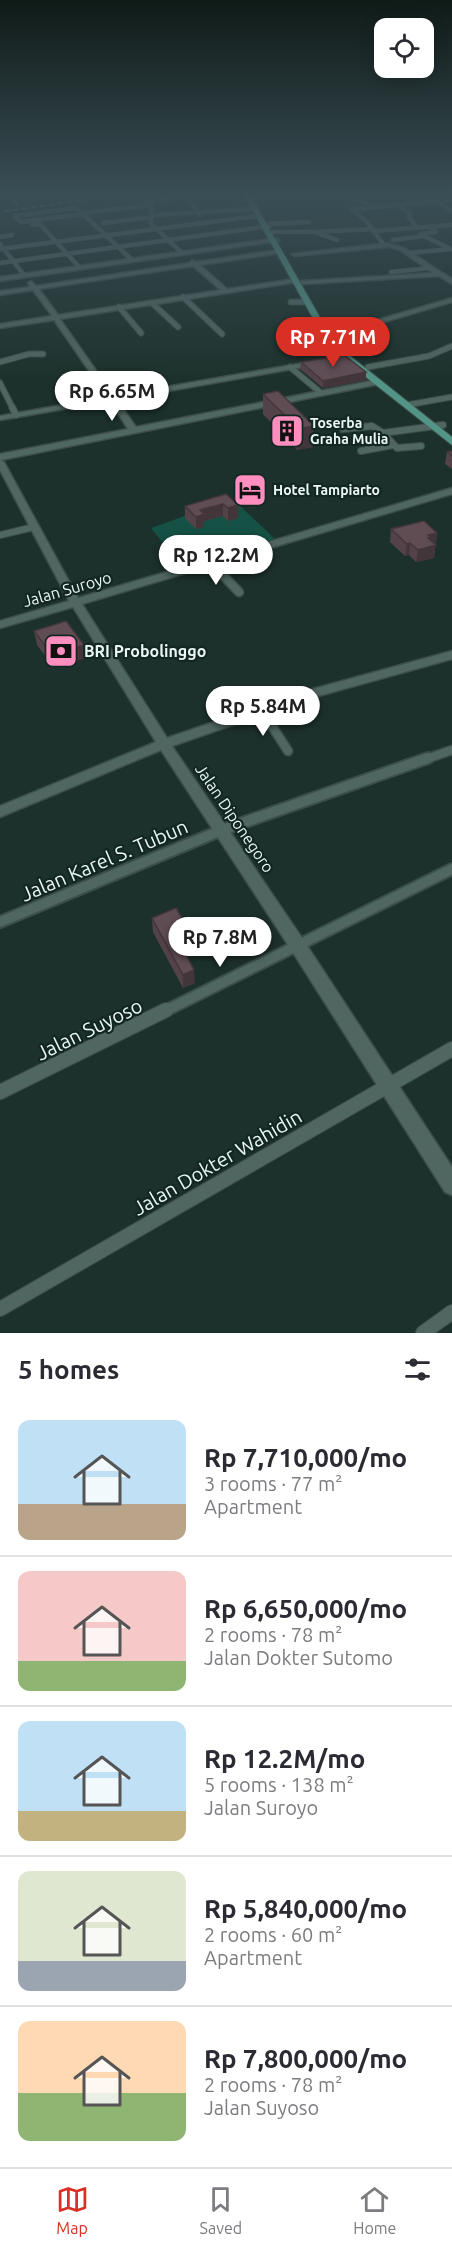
<!DOCTYPE html>
<html lang="en">
<head>
<meta charset="utf-8">
<style>
  body { margin:0; font-family:Ubuntu,sans-serif; background:#f7f7f7; color:#2b2b33; height:100vh; display:flex; flex-direction:column; font-size:22px; white-space:nowrap }
  * { box-sizing:border-box; margin:0 }
  p { font-size:20px; color:#7c7c81 }
  .icon { flex:none; width:33px; height:33px; fill:none; stroke:currentColor; stroke-width:2; stroke-linecap:round; stroke-linejoin:round }
  .map { position:relative; height:1333px; overflow:hidden }
  .side { display:flex; flex-direction:column; background:#fff; flex:1 }
  .side>* { flex:none }
  .fabs { position:absolute; left:374px; top:18px; display:grid; gap:12px }
  .fabs a { display:grid; place-items:center; width:60px; height:60px; border-radius:12px; background:#fff; box-shadow:0 3px 15px #0003; font-size:30px }
  .price { position:absolute; translate:-50% -51px; padding:0 14px; border-radius:21px; background:#fff; color:#222; font-size:20px; line-height:39px; filter:drop-shadow(0 2px 3px #0008) }
  .price::after { content:''; position:absolute; left:50%; top:36px; width:18px; height:14px; margin-left:-9px; background:inherit; clip-path:polygon(0 0,100% 0,50% 100%) }
  .price.selected { background:#d93025; color:#fff }
  ul { padding:0; list-style:none }
  li { display:flex; align-items:center; gap:18px; height:150px; padding:0 18px }
  li+li { border-top:2px solid #e1e1e2 }
  li span { display:grid; place-items:center; flex:none; width:168px; height:120px; border-radius:12px; color:#555 }
  li>.icon { margin-inline-start:auto }
  span .icon { width:72px; height:72px; fill:#fffc; stroke-width:1 }
  li b { font-size:26px }
  h2 { display:flex; justify-content:space-between; align-items:center; height:72px; padding:0 18px; font-size:26px }
  .menu { display:flex; justify-content:space-around; align-items:center; height:84px; border-top:2px solid #e1e1e2; background:#fff; font-size:16px; color:#7c7c81 }
  .menu a { display:grid; justify-items:center; gap:3px }
  .menu .selected { color:#d93025 }
  .map>svg:first-child { display:block }
</style>
</head>
<body>
<div class="map">
<svg width="452" height="1333" viewBox="0 0 452 1333">
  <rect width="100%" height="100%" fill="#1d312c"/>
  <path fill="#155145" d="M 233,499 L 277,541 L 184,569 L 151,528 Z"/>
  <g fill="none" stroke-linecap="round" stroke-linejoin="round">
    <g stroke="#3d4e4a" stroke-width="5">
      <g id="street-far5">
        <path d="M 10,193 L 17,204"/>
        <path d="M 29,193 L 31,197"/>
        <path d="M 45,193 L 47,196"/>
        <path d="M 89,193 L 95,197"/>
        <path d="M 138,193 L 151,207 L 151,224 L 181,252"/>
        <path d="M 400,193 L 414,203"/>
        <path d="M 186,195 L 200,215"/>
        <path d="M 252,196 L 280,195"/>
        <path d="M 105,197 L 136,193"/>
        <path d="M 352,197 L 373,206"/>
        <path d="M 148,201 L 199,193"/>
        <path d="M 436,201 L 452,211"/>
        <path d="M 397,204 L 410,214 L 409,218 L 417,227"/>
        <path d="M 82,213 L 151,205"/>
        <path d="M 83,214 L 21,222 L 14,216 L 76,208 L 78,209 L 132,260"/>
        <path d="M 154,215 L 254,209"/>
        <path d="M 103,223 L 152,217"/>
        <path d="M 269,224 L 309,222"/>
        <path d="M 32,225 L 40,224 L 79,267"/>
        <path d="M 373,231 L 452,225"/>
        <path d="M 273,232 L 315,232"/>
        <path d="M 0,237 L 12,235"/>
        <path d="M 337,240 L 315,232 L 371,229"/>
        <path d="M 393,240 L 424,236"/>
        <path d="M 0,244 L 24,275"/>
        <path d="M 384,245 L 367,222 L 352,209 L 452,200"/>
        <path d="M 0,249 L 258,216"/>
        <path d="M 408,253 L 451,249 L 420,234 L 436,232 L 429,226"/>
        <path d="M 0,263 L 270,226"/>
        <path d="M 391,272 L 430,268"/>
      </g>
    </g>
    <g stroke="#3d4e4a" stroke-width="7">
      <g id="street-far4">
        <path d="M 183,297 L 222,334"/>
        <path d="M 291,302 L 307,302"/>
        <path d="M 152,303 L 178,327"/>
        <path d="M 119,307 L 141,333"/>
        <path d="M 0,362 L 29,354 L 43,354"/>
        <path d="M 290,367 L 321,393"/>
        <path d="M 368,367 L 429,356 L 452,346"/>
        <path d="M 0,383 L 13,409"/>
        <path d="M 407,405 L 452,397"/>
      </g>
    </g>
    <g stroke="#3d4e4a" stroke-width="8">
      <g id="street-far3">
        <path d="M 12,407 L 16,415"/>
        <path d="M 343,429 L 372,426 L 383,433 L 443,425"/>
        <path d="M 383,433 L 397,448 L 421,446"/>
        <path d="M 361,451 L 393,445"/>
        <path d="M 0,535 L 34,527"/>
      </g>
    </g>
    <g stroke="#3d4e4a" stroke-width="11">
      <g id="street-far2">
        <path d="M 212,564 L 239,592"/>
        <path d="M 261,709 L 288,751"/>
        <path d="M 423,760 L 452,750"/>
      </g>
    </g>
    <g stroke="#3d4e4a" stroke-width="14">
      <g id="street-far1">
        <path d="M 0,922 L 222,830 L 428,758"/>
        <path d="M 163,1012 L 452,869"/>
      </g>
    </g>
    <g stroke="#3d4e4a" stroke-width="16">
      <g id="street">
        <path d="M 0,1092 L 166,1010"/>
        <path d="M 0,1309 L 452,1049"/>
        <path d="M 423,1333 L 452,1312"/>
      </g>
    </g>
    <g stroke="#3d4e4a" stroke-width="3">
      <g id="secondary">
        <path d="M 277,238 L 279,241 L 0,281 L 0,277 Z"/>
        <path d="M 389,243 L 404,248 L 452,279 L 452,284 L 439,276 L 303,284 L 301,283 L 301,281 L 433,273 L 400,250 L 389,247 L 294,256 L 291,254 Z"/>
        <path d="M 279,250 L 281,253 L 200,265 L 227,289 L 295,279 L 297,280 L 297,282 L 60,319 L 114,396 L 315,361 L 319,363 L 315,365 L 117,400 L 136,427 L 376,380 L 380,382 L 379,384 L 1,460 L 4,462 L 78,598 L 452,488 L 452,494 L 82,604 L 167,738 L 302,692 L 452,651 L 452,659 L 311,698 L 172,746 L 304,941 L 452,1167 L 452,1195 L 445,1192 L 292,951 L 161,750 L 0,817 L 0,806 L 156,742 L 73,607 L 0,628 L 0,621 L 69,601 L 0,470 L 0,454 L 128,429 L 110,401 L 0,420 L 0,416 L 107,397 L 54,320 L 0,328 L 0,324 L 52,316 L 33,290 L 0,295 L 0,291 L 30,287 L 28,283 L 31,281 L 36,286 L 190,263 L 192,260 L 196,262 ZM 193,266 L 221,290 L 58,315 L 39,289 Z"/>
        <path d="M 452,298 L 452,302 L 330,338 L 323,336 Z"/>
      </g>
    </g>
    <g stroke="#3d4e4a" stroke-width="2">
      <path id="primary" d="M 243,193 L 249,193 L 330,335 L 349,355 L 452,437 L 452,445 L 343,359 L 324,338 Z"/>
    </g>
    <use href="#street-far5" stroke="#506660" stroke-width="4"/>
    <use href="#street-far4" stroke="#506660" stroke-width="5"/>
    <use href="#street-far3" stroke="#506660" stroke-width="6"/>
    <use href="#street-far2" stroke="#506660" stroke-width="8"/>
    <use href="#street-far1" stroke="#506660" stroke-width="10"/>
    <use href="#street" stroke="#506660" stroke-width="14"/>
    <use href="#secondary" fill="#506660" fill-rule="evenodd"/>
    <use href="#primary" fill="#529485" fill-rule="evenodd"/>
    <g stroke="#7f908b" stroke-width="2">
      <path id="rail" d="M 0,212 L 129,193"/>
    </g>
    <use href="#rail" stroke="#132722" stroke-width="1.5" stroke-dasharray="4.5" stroke-linecap="butt"/>
  </g>
  <g fill="#534248">
    <path d="M 301,362 L 366,372 L 366,380 L 323,388 L 300,369 Z"/>
    <path d="M 278,391 L 313,447 L 297,450 L 263,414 L 263,394 Z"/>
    <path d="M 452,451 L 452,469 L 445,464 L 447,452 Z"/>
    <path d="M 226,494 L 238,518 L 228,521 L 223,516 L 204,521 L 204,527 L 196,529 L 185,518 L 185,506 Z"/>
    <path d="M 391,529 L 437,533 L 434,558 L 416,562 L 409,555 L 405,556 L 390,542 Z"/>
    <path d="M 34,631 L 84,645 L 85,658 L 71,663 L 67,659 L 51,664 L 37,645 Z"/>
    <path d="M 152,918 L 192,949 L 185,952 L 195,983 L 183,988 L 153,932 Z"/>
  </g>
  <g fill="#43363b">
    <path d="M 366,372 L 366,380 L 323,388 L 323,381 Z"/>
    <path d="M 314,426 L 313,447 L 297,450 L 299,429 Z"/>
    <path d="M 223,504 L 223,516 L 204,521 L 204,527 L 196,529 L 196,517 L 200,510 Z"/>
    <path d="M 238,505 L 238,518 L 228,521 L 228,508 Z"/>
    <path d="M 437,533 L 434,558 L 416,562 L 418,550 L 428,535 Z"/>
    <path d="M 410,543 L 409,555 L 405,556 L 407,544 Z"/>
    <path d="M 65,645 L 67,659 L 51,664 L 49,651 Z"/>
    <path d="M 84,645 L 85,658 L 71,663 L 69,650 Z"/>
    <path d="M 192,935 L 192,949 L 179,954 L 179,941 Z"/>
    <path d="M 194,970 L 195,983 L 183,988 L 183,975 Z"/>
  </g>
  <g fill="#604d54" stroke="#43363b" stroke-width="1.5">
    <path d="M 344,355 L 366,372 L 323,381 L 301,362 Z"/>
    <path d="M 278,391 L 314,426 L 299,429 L 263,394 Z"/>
    <path d="M 452,451 L 452,456 L 447,452 Z"/>
    <path d="M 226,494 L 238,505 L 228,508 L 223,504 L 200,510 L 204,514 L 196,517 L 185,506 Z"/>
    <path d="M 424,521 L 437,533 L 428,535 L 431,537 L 428,538 L 436,545 L 418,550 L 410,543 L 407,544 L 391,529 Z"/>
    <path d="M 66,621 L 84,645 L 69,650 L 65,645 L 49,651 L 34,631 Z"/>
    <path d="M 176,908 L 192,935 L 179,941 L 194,970 L 183,975 L 152,918 Z"/>
  </g>
  <linearGradient id="sky" x2="0" y2="1"><stop stop-color="#101b18"/><stop offset="0.51" stop-color="#3a4e56"/><stop offset="1" stop-color="#3a4e56" stop-opacity="0"/></linearGradient>
  <rect width="452" height="380" fill="url(#sky)"/>
  <defs>
    <g id="building-square" transform="scale(1.725)"><rect x="-9" y="-9" width="18" height="18" rx="4" fill="#fd8ebe" stroke="#132722"/><path d="M-4-6H4V6H1V3H-1V6H-4ZM-2.5-4.3h1.7v1.8h-1.7ZM.8-4.3h1.7v1.8H.8ZM-2.5-1h1.7V.8h-1.7ZM.8-1h1.7V.8H.8Z" fill="#111"/></g>
    <g id="hotel-square" transform="scale(1.725)"><rect x="-9" y="-9" width="18" height="18" rx="4" fill="#fd8ebe" stroke="#132722"/><path d="M-6-4.5h1.5V1H6V5H4.5V3h-9V5H-6ZM-4 0a1.8 1.8 0 1 1 3.6 0ZM.5 0V-2.5h3Q6-2.5 6 0Z" fill="#111"/></g>
    <g id="bank-square" transform="scale(1.725)"><rect x="-9" y="-9" width="18" height="18" rx="4" fill="#fd8ebe" stroke="#132722"/><path d="M-6-4H6V4H-6ZM0-2.3a2.3 2.3 0 1 0 0 4.6a2.3 2.3 0 1 0 0-4.6Z" fill="#111"/></g>
  </defs>
  <g fill-rule="evenodd">
    <use href="#building-square" x="287" y="431"/>
    <use href="#hotel-square" x="250" y="490"/>
    <use href="#bank-square" x="61" y="651"/>
  </g>
  <g text-anchor="middle" dominant-baseline="central" stroke-width="4.5" stroke-linejoin="round" paint-order="stroke">
    <g font-size="14" font-weight="bold" fill="#ebf7f4" stroke="#132722" text-anchor="start">
      <text x="310" y="423">Toserba<tspan x="310" dy="16">Graha Mulia</tspan></text>
      <text x="273" y="490">Hotel Tampiarto</text>
    </g>
    <g font-size="16" fill="#ebf7f4" stroke="#132722">
      <text transform="translate(67 589) rotate(-16)">Jalan Suroyo</text>
      <text transform="translate(235 818) rotate(56)">Jalan Diponegoro</text>
    </g>
    <g font-size="16" font-weight="bold" fill="#ebf7f4" stroke="#132722" text-anchor="start">
      <text x="84" y="651">BRI Probolinggo</text>
    </g>
    <g font-size="20" fill="#ebf7f4" stroke="#132722">
      <text transform="translate(104 860) rotate(-23)">Jalan Karel S. Tubun</text>
      <text transform="translate(89 1029) rotate(-26)">Jalan Suyoso</text>
      <text transform="translate(217 1162) rotate(-30)">Jalan Dokter Wahidin</text>
    </g>
  </g>
</svg>
<div class="fabs">
<a><svg class="icon" aria-label="locate" viewBox="0 0 24 24"><circle cx="12" cy="12" r="6"/><path d="M12 2v4M12 18v4M2 12h4M18 12h4"/></svg></a>
</div>
<b class="price selected" style="left:333px;top:368px">Rp 7.71M</b>
<b class="price" style="left:112px;top:422px">Rp 6.65M</b>
<b class="price" style="left:216px;top:586px">Rp 12.2M</b>
<b class="price" style="left:263px;top:737px">Rp 5.84M</b>
<b class="price" style="left:220px;top:968px">Rp 7.8M</b>
</div>
<section class="side">
<h2>5 homes<svg class="icon" aria-label="filters" viewBox="0 0 24 24"><path d="M4 7h16M4 17h16"/><circle cx="9" cy="7" r="2"/><circle cx="15" cy="17" r="2"/></svg></h2>
<ul>
<li><span style="background:linear-gradient(#bfe0f5 70%,#b9a48a 0)"><svg class="icon" aria-label="home" viewBox="0 0 24 24"><path d="M3 11l9-7 9 7M6 9v11h12V9"/></svg></span><div><b>Rp 7,710,000/mo</b><p>3 rooms · 77 m²</p><p>Apartment</p></div></li>
<li><span style="background:linear-gradient(#f6c9c9 75%,#8fb573 0)"><svg class="icon" aria-label="home" viewBox="0 0 24 24"><path d="M3 11l9-7 9 7M6 9v11h12V9"/></svg></span><div><b>Rp 6,650,000/mo</b><p>2 rooms · 78 m²</p><p>Jalan Dokter Sutomo</p></div></li>
<li><span style="background:linear-gradient(#bfe0f5 75%,#c2b280 0)"><svg class="icon" aria-label="home" viewBox="0 0 24 24"><path d="M3 11l9-7 9 7M6 9v11h12V9"/></svg></span><div><b>Rp 12.2M/mo</b><p>5 rooms · 138 m²</p><p>Jalan Suroyo</p></div></li>
<li><span style="background:linear-gradient(#dfe7d0 75%,#9aa5b1 0)"><svg class="icon" aria-label="home" viewBox="0 0 24 24"><path d="M3 11l9-7 9 7M6 9v11h12V9"/></svg></span><div><b>Rp 5,840,000/mo</b><p>2 rooms · 60 m²</p><p>Apartment</p></div></li>
<li><span style="background:linear-gradient(#ffd9b3 60%,#8fb573 0)"><svg class="icon" aria-label="home" viewBox="0 0 24 24"><path d="M3 11l9-7 9 7M6 9v11h12V9"/></svg></span><div><b>Rp 7,800,000/mo</b><p>2 rooms · 78 m²</p><p>Jalan Suyoso</p></div></li>
</ul>
</section>
<nav class="menu">
<a class="selected"><svg class="icon" aria-label="map" viewBox="0 0 24 24"><path d="M3 6l6-2 6 2 6-2v14l-6 2-6-2-6 2zM9 4v14M15 6v14"/></svg>Map</a>
<a><svg class="icon" aria-label="saved" viewBox="0 0 24 24"><path d="M7 4h10v16l-5-4-5 4z"/></svg>Saved</a>
<a><svg class="icon" aria-label="home" viewBox="0 0 24 24"><path d="M3 11l9-7 9 7M6 9v11h12V9"/></svg>Home</a>
</nav>
</body>
</html>
